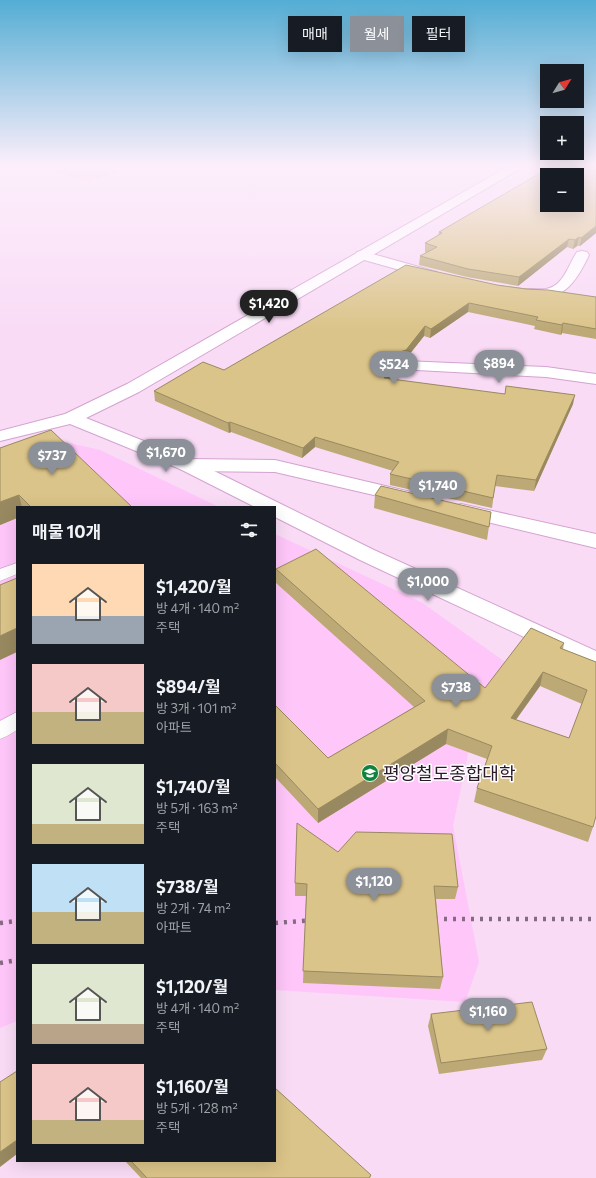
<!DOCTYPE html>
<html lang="ko">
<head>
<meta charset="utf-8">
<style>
  body { margin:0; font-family:Commissioner,"Noto Sans KR",sans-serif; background:#20242c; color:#f1f3f6; height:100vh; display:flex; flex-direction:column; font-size:15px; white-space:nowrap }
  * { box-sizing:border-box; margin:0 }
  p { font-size:13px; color:#9ea1a6 }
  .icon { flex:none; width:22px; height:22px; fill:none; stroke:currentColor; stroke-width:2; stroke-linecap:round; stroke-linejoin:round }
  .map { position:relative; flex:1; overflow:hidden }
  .sheet { position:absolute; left:16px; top:506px; width:260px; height:656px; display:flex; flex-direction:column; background:#171b24; border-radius:0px; box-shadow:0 4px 16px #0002 }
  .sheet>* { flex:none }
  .banner { position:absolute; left:288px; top:16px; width:248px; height:36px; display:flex; gap:8px }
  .needle { width:26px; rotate:53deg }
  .tools { position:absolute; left:540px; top:64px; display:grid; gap:8px }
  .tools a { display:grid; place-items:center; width:44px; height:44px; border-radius:0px; background:#171b24; box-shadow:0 4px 16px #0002; font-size:20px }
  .price { position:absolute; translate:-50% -34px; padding:0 9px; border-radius:14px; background:#8c9099; color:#fff; font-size:13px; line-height:26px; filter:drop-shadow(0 1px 2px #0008) }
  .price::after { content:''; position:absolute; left:50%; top:24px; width:12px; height:9px; margin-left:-6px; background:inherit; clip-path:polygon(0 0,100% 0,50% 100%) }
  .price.selected { background:#222; color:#fff }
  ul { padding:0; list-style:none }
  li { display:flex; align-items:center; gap:12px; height:100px; padding:0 16px }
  li span { display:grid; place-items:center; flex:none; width:112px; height:80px; border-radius:0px; color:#555 }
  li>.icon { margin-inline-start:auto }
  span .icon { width:48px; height:48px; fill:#fffc; stroke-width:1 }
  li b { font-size:17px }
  h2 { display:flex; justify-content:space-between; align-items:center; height:48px; padding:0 16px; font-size:17px }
  .tag { padding:0 14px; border-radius:0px; background:#171b24; box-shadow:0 4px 16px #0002; font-size:14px; line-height:36px }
  .tag.selected { background:#8c9099; color:#fff }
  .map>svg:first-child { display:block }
</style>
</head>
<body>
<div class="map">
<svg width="596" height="1178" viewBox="0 0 596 1178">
  <rect width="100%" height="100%" fill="#f9dbf6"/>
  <g fill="#fec6f9">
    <path d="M 32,165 L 140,165 L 88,182 Z"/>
    <path d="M 57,440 L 100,450 L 219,507 L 17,507 L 17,1021 L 0,1028 L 0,450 Z"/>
    <path d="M 275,534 L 421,602 L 505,662 L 475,720 L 453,826 L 479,962 L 465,1002 L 275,990 Z"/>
  </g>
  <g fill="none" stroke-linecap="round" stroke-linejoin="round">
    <g stroke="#d3a3cf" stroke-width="1">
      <g id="service">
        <path d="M 17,563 L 17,574 L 0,581 L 0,569 Z"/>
        <path d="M 17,712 L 17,730 L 7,736 L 0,739 L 0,721 Z"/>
      </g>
    </g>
    <g stroke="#d3a3cf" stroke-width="2">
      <g id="minor">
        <path d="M 362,251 L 437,272 L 439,275 L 437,278 L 432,279 L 357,258 L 355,255 L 357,252 Z"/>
        <path d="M 582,251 L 587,252 L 589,255 C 575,285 560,305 524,296 L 522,293 L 524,290 C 531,288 538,290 546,289 C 564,286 568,265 577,252 Z"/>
        <path d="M 404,361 L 546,367 L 596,374 L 596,384 L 546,377 L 398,369 L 396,366 L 398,363 Z"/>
        <path d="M 187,459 L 275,460 L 415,493 L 418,497 L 415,501 L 408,503 L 275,472 L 187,471 L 180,469 L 178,465 L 180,461 Z"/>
        <path d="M 461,504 L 596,534 L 596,548 L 454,514 L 451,510 L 454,506 Z"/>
      </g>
    </g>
    <g stroke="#d3a3cf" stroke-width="2">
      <path id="tertiary" d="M 511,165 L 525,165 L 523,167 L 139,392 L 86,418 L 194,461 L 374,550 L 596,651 L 596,670 L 588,667 L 360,560 L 275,517 L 275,507 L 255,507 L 180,469 L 70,424 L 0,441 L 0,431 L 65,414 L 127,384 Z"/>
    </g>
    <use href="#service" fill="#fff" fill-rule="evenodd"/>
    <use href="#minor" fill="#fff" fill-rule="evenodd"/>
    <use href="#tertiary" fill="#fff" fill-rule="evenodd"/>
    <g stroke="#836c81" stroke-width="4.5" stroke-dasharray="3 6" stroke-linecap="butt">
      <path d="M 426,919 L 596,919"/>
      <path d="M 0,923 L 17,921"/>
      <path d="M 275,923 L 316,920"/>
      <path d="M 0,963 L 17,960"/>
    </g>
  </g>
  <g fill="#bca976" fill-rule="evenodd">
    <path d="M 596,165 L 596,233 L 580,246 L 577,246 L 573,249 L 567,247 L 518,286 L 467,277 L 419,265 L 420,256 L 427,253 L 425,252 L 425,243 L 438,235 L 439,232 Z"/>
    <path d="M 497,285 L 596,297 L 596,339 L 562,333 L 561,335 L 534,329 L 535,326 L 468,312 L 430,338 L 424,336 L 405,360 L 398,362 L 397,370 L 390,379 L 573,404 L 534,491 L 495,486 L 492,508 L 390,485 L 390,474 L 393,471 L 315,447 L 302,458 L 231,432 L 229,433 L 155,401 L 154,391 L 224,370 Z"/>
    <path d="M 0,448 L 132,507 L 17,507 L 17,518 L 0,525 Z"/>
    <path d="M 375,495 L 491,512 L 487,540 L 374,508 Z"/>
    <path d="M 276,569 L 485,688 L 564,643 L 563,649 L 596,662 L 593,827 L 588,842 L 474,802 L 477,788 L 487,759 L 446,744 L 318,823 L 275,777 L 275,705 L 328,758 L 414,707 L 276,583 ZM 540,686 L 582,704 L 569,738 L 516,720 Z"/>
    <path d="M 338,852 L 458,887 L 455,899 L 436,899 L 443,977 L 440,989 L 303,983 L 306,896 L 295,896 L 295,883 Z"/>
    <path d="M 431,1014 L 547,1049 L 542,1060 L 439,1074 L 428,1026 Z"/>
    <path d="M 125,1161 L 275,1161 L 371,1175 L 370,1178 L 141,1178 Z"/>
  </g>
  <g fill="#998960">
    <path d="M 596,226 L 596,233 L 580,246 L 581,238 Z"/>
    <path d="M 579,237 L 577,246 L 573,249 L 575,240 Z"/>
    <path d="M 569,239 L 567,247 L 518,286 L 519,277 Z"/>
    <path d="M 469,303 L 468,312 L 430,338 L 431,329 Z"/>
    <path d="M 563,323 L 562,333 L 561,335 L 562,325 Z"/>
    <path d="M 425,326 L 424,336 L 405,360 L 398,362 L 397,370 L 383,388 L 384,378 L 397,353 Z"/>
    <path d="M 575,395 L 573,404 L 534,491 L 536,480 Z"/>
    <path d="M 230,422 L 231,432 L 229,433 L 228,423 Z"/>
    <path d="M 315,437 L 315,447 L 302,458 L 303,448 Z"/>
    <path d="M 19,495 L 22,507 L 17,507 L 17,518 L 0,525 L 0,502 Z"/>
    <path d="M 17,628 L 17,652 L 0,660 L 0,636 Z"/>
    <path d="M 543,672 L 540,686 L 507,732 L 511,718 Z"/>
    <path d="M 448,729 L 446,744 L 318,823 L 318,809 Z"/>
    <path d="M 17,1140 L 17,1154 L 0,1167 L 0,1152 Z"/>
  </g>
  <g fill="#dbc489" stroke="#998960" fill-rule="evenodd">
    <path d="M 554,165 L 596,165 L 596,226 L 581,238 L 579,237 L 575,240 L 569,239 L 519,277 L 468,269 L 420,256 L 437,247 L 425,243 L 442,233 L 439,232 ZM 547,175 L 577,175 L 577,205 L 547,205 Z"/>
    <path d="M 406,265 L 497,285 L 526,289 L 548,290 L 596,297 L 596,329 L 563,323 L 562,325 L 536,320 L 538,317 L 469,303 L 431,329 L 425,326 L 406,350 L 397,353 L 395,357 L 398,360 L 384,378 L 505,394 L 506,386 L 575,395 L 536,480 L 497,475 L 493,498 L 390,474 L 399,462 L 315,437 L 303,448 L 230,422 L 228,423 L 154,391 L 203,362 L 224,370 Z"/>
    <path d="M 51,430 L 132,507 L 31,507 L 19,495 L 0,502 L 0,448 Z"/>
    <path d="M 381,486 L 491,512 L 489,527 L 375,495 Z"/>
    <path d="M 316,549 L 485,688 L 531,628 L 564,643 L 560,648 L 596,662 L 596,816 L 593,827 L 477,788 L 492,746 L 448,729 L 318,809 L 275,763 L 275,705 L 328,758 L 425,701 L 276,569 ZM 543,672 L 587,690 L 569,738 L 511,718 Z"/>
    <path d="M 17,578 L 17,628 L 0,636 L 0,585 Z"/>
    <path d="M 297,823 L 338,852 L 356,832 L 452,834 L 458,887 L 434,886 L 443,977 L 303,971 L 307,884 L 295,883 Z"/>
    <path d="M 532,1002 L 547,1049 L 441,1063 L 431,1014 Z"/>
    <path d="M 17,1071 L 17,1140 L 0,1152 L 0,1082 Z"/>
    <path d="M 275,1088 L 371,1175 L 369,1178 L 147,1178 L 131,1161 L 275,1161 Z"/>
  </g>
  <linearGradient id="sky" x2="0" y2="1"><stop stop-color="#54add4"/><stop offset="0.5" stop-color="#fceffb"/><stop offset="1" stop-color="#fceffb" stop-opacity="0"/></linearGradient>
  <rect width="596" height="330" fill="url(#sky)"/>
  <defs>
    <g id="university-disc" transform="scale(0.9)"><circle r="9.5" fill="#0f833b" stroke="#fff"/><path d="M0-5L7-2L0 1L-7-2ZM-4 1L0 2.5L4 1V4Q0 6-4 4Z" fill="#fff"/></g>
  </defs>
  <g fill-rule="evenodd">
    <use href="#university-disc" x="370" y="773"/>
  </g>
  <g text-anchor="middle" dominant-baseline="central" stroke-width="3" stroke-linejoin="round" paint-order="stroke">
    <g font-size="18" fill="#2b192a" stroke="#fff" text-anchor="start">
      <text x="383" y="773">평양철도종합대학</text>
    </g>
  </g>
</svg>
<div class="tools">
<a><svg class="needle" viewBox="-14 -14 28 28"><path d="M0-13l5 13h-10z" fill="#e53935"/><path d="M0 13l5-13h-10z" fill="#9ea1a6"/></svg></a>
<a>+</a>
<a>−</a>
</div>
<b class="price selected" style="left:269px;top:324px">$1,420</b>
<b class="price" style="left:499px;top:384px">$894</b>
<b class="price" style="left:394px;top:385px">$524</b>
<b class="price" style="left:166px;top:473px">$1,670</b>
<b class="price" style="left:52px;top:476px">$737</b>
<b class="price" style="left:438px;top:506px">$1,740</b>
<b class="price" style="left:428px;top:602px">$1,000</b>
<b class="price" style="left:456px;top:708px">$738</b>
<b class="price" style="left:374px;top:902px">$1,120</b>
<b class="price" style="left:488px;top:1032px">$1,160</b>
<div class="banner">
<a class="tag">매매</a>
<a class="tag selected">월세</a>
<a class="tag">필터</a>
</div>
<section class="sheet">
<h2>매물 10개<svg class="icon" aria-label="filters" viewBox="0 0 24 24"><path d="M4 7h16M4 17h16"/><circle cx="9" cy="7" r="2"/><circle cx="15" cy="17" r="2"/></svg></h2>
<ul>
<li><span style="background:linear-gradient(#ffd9b3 65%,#9aa5b1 0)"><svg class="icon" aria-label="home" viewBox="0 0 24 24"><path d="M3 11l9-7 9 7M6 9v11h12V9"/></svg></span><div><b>$1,420/월</b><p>방 4개 · 140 m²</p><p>주택</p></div></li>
<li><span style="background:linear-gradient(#f6c9c9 60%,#c2b280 0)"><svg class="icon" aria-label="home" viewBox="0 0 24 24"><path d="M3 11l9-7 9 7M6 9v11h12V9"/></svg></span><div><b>$894/월</b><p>방 3개 · 101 m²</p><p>아파트</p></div></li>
<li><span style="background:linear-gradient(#dfe7d0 75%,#c2b280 0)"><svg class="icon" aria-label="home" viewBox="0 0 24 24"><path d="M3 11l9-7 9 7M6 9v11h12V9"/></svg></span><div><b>$1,740/월</b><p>방 5개 · 163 m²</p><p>주택</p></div></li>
<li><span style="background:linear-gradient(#bfe0f5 60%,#c2b280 0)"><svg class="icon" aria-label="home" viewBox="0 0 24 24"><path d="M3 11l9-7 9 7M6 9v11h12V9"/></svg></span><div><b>$738/월</b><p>방 2개 · 74 m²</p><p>아파트</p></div></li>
<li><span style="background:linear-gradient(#dfe7d0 75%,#b9a48a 0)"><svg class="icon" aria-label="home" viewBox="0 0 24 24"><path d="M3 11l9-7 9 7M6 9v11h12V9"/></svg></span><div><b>$1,120/월</b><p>방 4개 · 140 m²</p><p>주택</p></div></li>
<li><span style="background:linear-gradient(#f6c9c9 70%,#c2b280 0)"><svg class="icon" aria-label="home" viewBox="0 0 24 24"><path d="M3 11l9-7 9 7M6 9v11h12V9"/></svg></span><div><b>$1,160/월</b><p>방 5개 · 128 m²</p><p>주택</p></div></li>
</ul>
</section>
</div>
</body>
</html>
